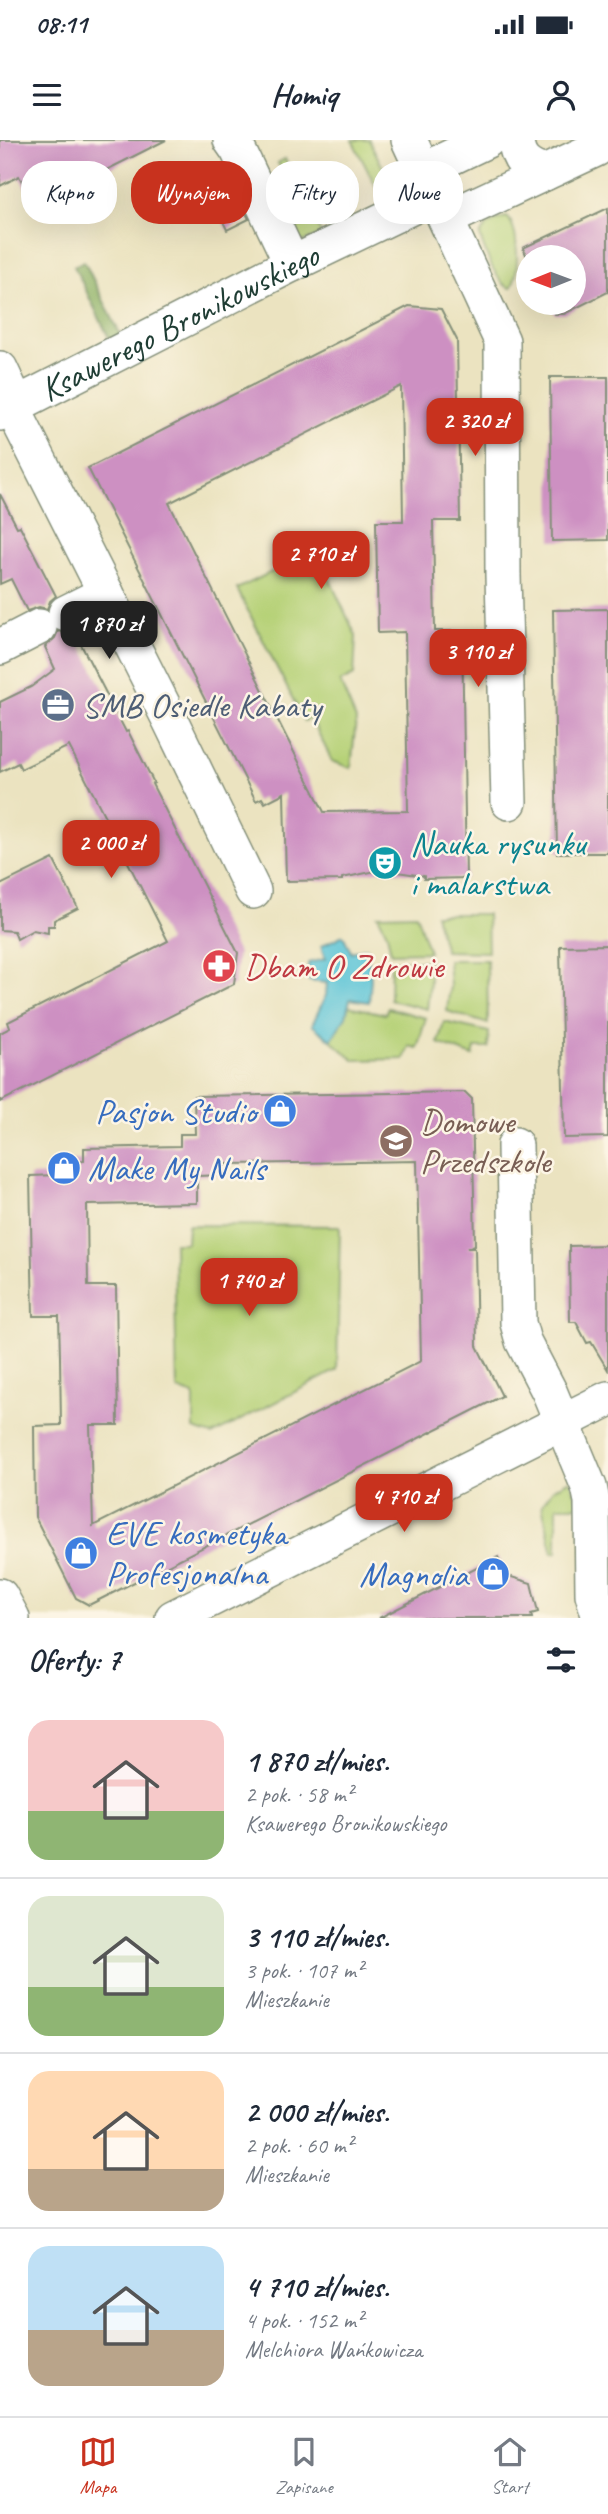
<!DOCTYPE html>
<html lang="pl">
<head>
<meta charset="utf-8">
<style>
  body { margin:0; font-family:Caveat,sans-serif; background:#f2f2f3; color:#1f2937; height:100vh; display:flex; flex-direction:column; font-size:26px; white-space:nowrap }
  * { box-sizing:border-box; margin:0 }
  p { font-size:23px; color:#747a83 }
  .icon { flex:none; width:38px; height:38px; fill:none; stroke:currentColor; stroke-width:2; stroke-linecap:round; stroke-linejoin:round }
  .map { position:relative; height:1478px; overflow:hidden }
  .side { display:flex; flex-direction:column; background:#fff; flex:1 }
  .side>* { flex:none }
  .hud { position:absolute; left:21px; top:21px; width:567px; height:63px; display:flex; gap:14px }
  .needle { width:46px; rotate:269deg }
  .tools { position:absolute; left:516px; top:105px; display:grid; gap:14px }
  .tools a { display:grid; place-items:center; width:70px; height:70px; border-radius:50%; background:#fff; box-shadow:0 7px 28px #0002; font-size:35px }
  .price { position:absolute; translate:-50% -60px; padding:0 16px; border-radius:14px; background:#c8321e; color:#fff; font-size:23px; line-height:46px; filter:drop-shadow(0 2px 4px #0008) }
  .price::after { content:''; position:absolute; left:50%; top:42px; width:21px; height:16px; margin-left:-10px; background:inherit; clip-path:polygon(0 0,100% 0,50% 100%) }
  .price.current { background:#222; color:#fff }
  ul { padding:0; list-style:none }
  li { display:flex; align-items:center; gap:21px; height:175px; padding:0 28px }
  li+li { border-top:2px solid #e0e1e3 }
  li span { display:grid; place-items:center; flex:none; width:196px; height:140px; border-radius:21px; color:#555 }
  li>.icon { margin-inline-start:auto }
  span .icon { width:84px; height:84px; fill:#fffc; stroke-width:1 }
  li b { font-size:30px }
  h2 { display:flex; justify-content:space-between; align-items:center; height:84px; padding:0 28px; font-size:30px }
  .tag { padding:0 24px; border-radius:28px; background:#fff; box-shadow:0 7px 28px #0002; font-size:24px; line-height:63px }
  .tag.current { background:#c8321e; color:#fff }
  .status { display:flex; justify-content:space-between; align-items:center; height:49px; padding:0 35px; background:#fff; direction:ltr }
  .status svg { height:19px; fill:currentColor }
  header { display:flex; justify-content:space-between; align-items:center; height:91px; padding:0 28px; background:#fff; font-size:32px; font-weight:600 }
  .tab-bar { display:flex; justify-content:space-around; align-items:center; height:98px; border-top:2px solid #e0e1e3; background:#fff; font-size:19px; color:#747a83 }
  .tab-bar a { display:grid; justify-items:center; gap:4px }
  .tab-bar .current { color:#c8321e }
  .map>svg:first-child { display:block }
</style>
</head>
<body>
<div class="status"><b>08:11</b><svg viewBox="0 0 49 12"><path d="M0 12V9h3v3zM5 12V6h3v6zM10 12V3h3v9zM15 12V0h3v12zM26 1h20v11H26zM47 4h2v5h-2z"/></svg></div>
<header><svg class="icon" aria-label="menu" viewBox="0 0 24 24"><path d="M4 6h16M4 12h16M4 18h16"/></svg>Homiq<svg class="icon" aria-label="person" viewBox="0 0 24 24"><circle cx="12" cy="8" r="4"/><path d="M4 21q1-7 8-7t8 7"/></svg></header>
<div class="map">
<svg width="608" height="1478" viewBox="0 0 608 1478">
  <rect width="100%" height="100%" fill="#fcf5e5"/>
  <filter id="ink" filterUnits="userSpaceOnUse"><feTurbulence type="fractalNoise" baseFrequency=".0143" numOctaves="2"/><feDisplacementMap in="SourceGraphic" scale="14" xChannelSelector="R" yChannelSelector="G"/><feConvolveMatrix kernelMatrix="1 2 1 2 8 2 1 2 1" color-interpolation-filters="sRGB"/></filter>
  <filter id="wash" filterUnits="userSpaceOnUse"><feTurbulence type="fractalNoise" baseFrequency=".00686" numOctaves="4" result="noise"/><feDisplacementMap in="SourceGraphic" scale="28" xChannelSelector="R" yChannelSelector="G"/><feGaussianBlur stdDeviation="1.57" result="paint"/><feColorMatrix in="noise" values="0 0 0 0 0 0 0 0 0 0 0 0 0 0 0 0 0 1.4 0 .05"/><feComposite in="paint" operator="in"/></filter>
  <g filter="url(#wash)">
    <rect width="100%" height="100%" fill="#ebe3c0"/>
    <g fill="#b6d177" stroke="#6a8756" stroke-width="2">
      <path d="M 352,0 L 369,0 L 398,57 L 385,64 Z"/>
      <path d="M 285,19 L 322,95 L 302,102 L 293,98 L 288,92 L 307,83 L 278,23 Z"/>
      <path d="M 507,77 C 519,88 520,135 511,148 C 497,146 484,109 480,96 C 483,86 497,78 507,77 Z"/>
      <path d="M 316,410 L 356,496 L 354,535 L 340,542 L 356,580 L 351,628 L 332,621 L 311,578 L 304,581 L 237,449 Z"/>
      <path d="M 416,774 L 429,812 L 391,813 L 387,793 L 378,775 Z"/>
      <path d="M 435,774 L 487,774 L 488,812 L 445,811 Z"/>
      <path d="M 448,820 L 487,820 L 488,884 L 447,871 L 450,846 Z"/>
      <path d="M 391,821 L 429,821 L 430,841 L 427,869 L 390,860 Z"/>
      <path d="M 348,866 L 385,874 L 388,868 L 426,878 L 417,908 L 409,906 L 404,919 L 354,920 L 331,900 L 346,876 Z"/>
      <path d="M 444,882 L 489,892 L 488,908 L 475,908 L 473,916 L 438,903 Z"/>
      <path d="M 188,1085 L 340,1086 L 337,1230 L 212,1295 L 194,1289 L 194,1255 L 177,1249 L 174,1103 L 187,1103 Z"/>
      <path d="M 570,1340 L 580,1366 L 557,1366 L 557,1412 L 553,1413 L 542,1365 L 553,1349 Z"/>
    </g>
    <path fill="#90b368" stroke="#58784e" stroke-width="2" d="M 84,121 L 121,196 L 111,202 L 74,126 Z"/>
    <path fill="#5bc4d7" stroke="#3d8086" stroke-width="2" d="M 343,795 L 351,812 L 367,808 L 371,839 L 369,862 L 350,859 L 346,876 L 331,900 L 312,885 L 326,855 L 327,843 L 309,841 L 308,823 L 325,819 L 321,806 Z"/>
    <g id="blocks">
      <g fill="#cd90c2" fill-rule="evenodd">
        <path d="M 0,0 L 166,0 L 35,66 L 19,36 L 0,46 Z"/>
        <path d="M 234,49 L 249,79 L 227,90 L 213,60 Z"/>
        <path d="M 608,68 L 608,152 L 564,174 L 555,174 L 549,163 L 574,163 L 574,117 L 528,119 L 523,108 Z"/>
        <path d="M 409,166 L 441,169 L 457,200 L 460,381 L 433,381 L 435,491 L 462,491 L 466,738 L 424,739 L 424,736 L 391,731 L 376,731 L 342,738 L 342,740 L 286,741 L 284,653 L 265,663 L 262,658 L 256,661 L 88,328 ZM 401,246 L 403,381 L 376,381 L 378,493 L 405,492 L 408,671 L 324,672 L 169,363 Z"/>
        <path d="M 550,237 L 608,237 L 608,400 L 552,401 Z"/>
        <path d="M 0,354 L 17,387 L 20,386 L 56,456 L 50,461 L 47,469 L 39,467 L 27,471 L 11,439 L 0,444 Z"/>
        <path d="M 608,469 L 608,713 L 557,713 L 553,470 Z"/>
        <path d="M 58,491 L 65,493 L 74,491 L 126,592 L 128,591 L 154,643 L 152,644 L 238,813 L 234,844 L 0,962 L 0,893 L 10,888 L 8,882 L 168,801 L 69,606 L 21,629 L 18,623 L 0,632 L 0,562 L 31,547 L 55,529 L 45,507 L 55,498 Z"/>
        <path d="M 53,719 L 78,768 L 54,780 L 54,786 L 48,786 L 48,793 L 33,790 L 17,799 L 14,791 L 0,790 L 0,745 Z"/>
        <path d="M 608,805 L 608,997 L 564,998 L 560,806 Z"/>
        <path d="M 465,952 L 472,959 L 475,1105 L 467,1108 L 475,1108 L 477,1206 L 502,1256 L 89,1465 L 76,1458 L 35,1377 L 34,1286 L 61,1285 L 60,1217 L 59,1176 L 33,1176 L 30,1036 L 57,1035 L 57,1022 L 84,1021 L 84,1008 L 180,1006 L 180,994 L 195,994 L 194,956 ZM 417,1021 L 421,1221 L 93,1386 L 90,1285 L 118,1285 L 116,1146 L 88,1146 L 87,1065 L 197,1063 L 197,1036 L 225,1035 L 225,1024 Z"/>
        <path d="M 608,1105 L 608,1230 L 591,1202 L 587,1203 L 576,1182 L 570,1182 L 569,1106 Z"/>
        <path d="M 498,1417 L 508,1436 L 531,1443 L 538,1472 L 531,1474 L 532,1478 L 379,1478 Z"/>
      </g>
    </g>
  </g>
  <g filter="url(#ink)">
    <use href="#blocks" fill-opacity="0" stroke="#85907a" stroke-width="2"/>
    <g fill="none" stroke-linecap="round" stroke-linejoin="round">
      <g stroke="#85907a" stroke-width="38">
        <g id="street">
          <path d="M 231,0 L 238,10 L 292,124"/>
          <path d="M 409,0 L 502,201 L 503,435 L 509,662"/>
          <path d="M 516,0 C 517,20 526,27 544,33"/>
          <path d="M 424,30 L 487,0"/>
          <path d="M 446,79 L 596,9 L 603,0"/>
          <path d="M 0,229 L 17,265"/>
          <path d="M 12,267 L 170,580 L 253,751"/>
          <path id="s1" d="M 0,273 L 292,124 L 436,55"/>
          <path d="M 66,473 L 106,453"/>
          <path d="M 0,507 L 39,487"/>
          <path d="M 515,1005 L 518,1183 L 523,1201 L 549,1251 L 589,1347 L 592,1361 L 593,1454 L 600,1478"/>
          <path d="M 0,1456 L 12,1478"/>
          <path d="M 173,1478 L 608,1259"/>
        </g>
      </g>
      <use href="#street" stroke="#fff" stroke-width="35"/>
    </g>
  </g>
  <defs>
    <g id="office-disc" transform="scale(1.75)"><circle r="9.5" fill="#5c6f8a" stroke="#fcf5e5"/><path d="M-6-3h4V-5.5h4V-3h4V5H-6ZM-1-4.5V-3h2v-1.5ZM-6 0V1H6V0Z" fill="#fff"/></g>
    <g id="theatre-disc" transform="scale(1.75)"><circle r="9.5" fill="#0f9aa8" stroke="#fcf5e5"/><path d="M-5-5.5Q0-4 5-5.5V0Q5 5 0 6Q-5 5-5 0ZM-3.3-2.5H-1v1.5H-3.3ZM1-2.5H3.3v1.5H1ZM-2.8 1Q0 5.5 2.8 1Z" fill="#fff"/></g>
    <g id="pharmacy-disc" transform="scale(1.75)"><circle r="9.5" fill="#e0444e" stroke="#fcf5e5"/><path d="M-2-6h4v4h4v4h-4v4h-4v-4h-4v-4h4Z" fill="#fff"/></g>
    <g id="shop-disc" transform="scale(1.75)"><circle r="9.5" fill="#3f7fe0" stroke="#fcf5e5"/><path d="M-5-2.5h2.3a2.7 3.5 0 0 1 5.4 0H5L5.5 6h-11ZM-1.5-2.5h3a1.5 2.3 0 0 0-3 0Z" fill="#fff"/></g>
    <g id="school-disc" transform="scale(1.75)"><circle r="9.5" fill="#8d6e63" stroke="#fcf5e5"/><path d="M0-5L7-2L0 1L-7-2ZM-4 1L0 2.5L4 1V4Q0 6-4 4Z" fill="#fff"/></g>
  </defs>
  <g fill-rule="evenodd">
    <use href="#office-disc" x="58" y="565"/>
    <use href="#theatre-disc" x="385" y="723"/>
    <use href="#pharmacy-disc" x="219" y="826"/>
    <use href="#shop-disc" x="280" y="971"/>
    <use href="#school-disc" x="396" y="1001"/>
    <use href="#shop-disc" x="64" y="1028"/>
    <use href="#shop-disc" x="81" y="1413"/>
    <use href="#shop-disc" x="493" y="1434"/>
  </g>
  <g text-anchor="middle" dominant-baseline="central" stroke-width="5" stroke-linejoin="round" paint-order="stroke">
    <g font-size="35" fill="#1f3d34" stroke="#fcf5e5">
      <text stroke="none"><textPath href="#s1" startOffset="201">Ksawerego Bronikowskiego</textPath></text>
    </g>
    <g font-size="35" fill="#4e5e75" stroke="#fcf5e5" text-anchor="start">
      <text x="82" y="565">SMB Osiedle Kabaty</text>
    </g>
    <g font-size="35" fill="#0d838f" stroke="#fcf5e5" text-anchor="start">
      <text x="410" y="703">Nauka rysunku<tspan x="410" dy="40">i malarstwa</tspan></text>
    </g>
    <g font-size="35" fill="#be3a42" stroke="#fcf5e5" text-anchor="start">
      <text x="244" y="826">Dbam O Zdrowie</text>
    </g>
    <g font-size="35" fill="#366cbe" stroke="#fcf5e5" text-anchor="end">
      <text x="256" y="971">Pasjon Studio</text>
      <text x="88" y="1028" text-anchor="start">Make My Nails</text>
      <text x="106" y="1393" text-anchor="start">EVE kosmetyka<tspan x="106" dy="40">Profesjonalna</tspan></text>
      <text x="468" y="1434">Magnolia</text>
    </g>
    <g font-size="35" fill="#785e54" stroke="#fcf5e5" text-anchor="start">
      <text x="420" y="981">Domowe<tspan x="420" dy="40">Przedszkole</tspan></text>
    </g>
  </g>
</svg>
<div class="tools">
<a><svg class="needle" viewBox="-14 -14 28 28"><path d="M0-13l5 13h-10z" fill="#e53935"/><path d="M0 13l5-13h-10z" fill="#747a83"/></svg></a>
</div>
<b class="price" style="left:475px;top:318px">2 320 zł</b>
<b class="price" style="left:321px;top:451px">2 710 zł</b>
<b class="price current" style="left:109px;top:521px">1 870 zł</b>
<b class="price" style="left:478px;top:549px">3 110 zł</b>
<b class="price" style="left:111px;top:740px">2 000 zł</b>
<b class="price" style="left:249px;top:1178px">1 740 zł</b>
<b class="price" style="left:404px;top:1394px">4 710 zł</b>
<div class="hud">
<a class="tag">Kupno</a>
<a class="tag current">Wynajem</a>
<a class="tag">Filtry</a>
<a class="tag">Nowe</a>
</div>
</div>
<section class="side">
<h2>Oferty: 7<svg class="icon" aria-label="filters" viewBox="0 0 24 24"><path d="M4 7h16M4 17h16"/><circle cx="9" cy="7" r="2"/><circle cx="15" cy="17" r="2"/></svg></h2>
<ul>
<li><span style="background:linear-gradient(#f6c9c9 65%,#8fb573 0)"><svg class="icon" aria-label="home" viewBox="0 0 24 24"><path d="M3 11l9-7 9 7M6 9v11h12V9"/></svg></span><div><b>1 870 zł/mies.</b><p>2 pok. · 58 m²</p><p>Ksawerego Bronikowskiego</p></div></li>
<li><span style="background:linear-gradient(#dfe7d0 65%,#8fb573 0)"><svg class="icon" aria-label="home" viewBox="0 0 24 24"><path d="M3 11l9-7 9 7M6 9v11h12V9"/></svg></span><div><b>3 110 zł/mies.</b><p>3 pok. · 107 m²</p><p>Mieszkanie</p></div></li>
<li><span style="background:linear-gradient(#ffd9b3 70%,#b9a48a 0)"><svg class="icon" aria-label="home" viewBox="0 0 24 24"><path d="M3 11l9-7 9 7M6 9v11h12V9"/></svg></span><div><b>2 000 zł/mies.</b><p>2 pok. · 60 m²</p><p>Mieszkanie</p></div></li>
<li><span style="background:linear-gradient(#bfe0f5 60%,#b9a48a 0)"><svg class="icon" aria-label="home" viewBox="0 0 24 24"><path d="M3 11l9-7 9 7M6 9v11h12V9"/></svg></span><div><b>4 710 zł/mies.</b><p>4 pok. · 152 m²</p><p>Melchiora Wańkowicza</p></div></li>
</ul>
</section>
<nav class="tab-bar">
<a class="current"><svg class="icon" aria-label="map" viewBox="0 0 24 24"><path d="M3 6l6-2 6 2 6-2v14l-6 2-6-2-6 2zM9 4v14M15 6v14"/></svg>Mapa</a>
<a><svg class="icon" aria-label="saved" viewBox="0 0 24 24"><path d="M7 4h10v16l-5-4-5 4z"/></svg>Zapisane</a>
<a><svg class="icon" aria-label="home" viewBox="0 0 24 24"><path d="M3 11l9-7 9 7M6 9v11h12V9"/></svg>Start</a>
</nav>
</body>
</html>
